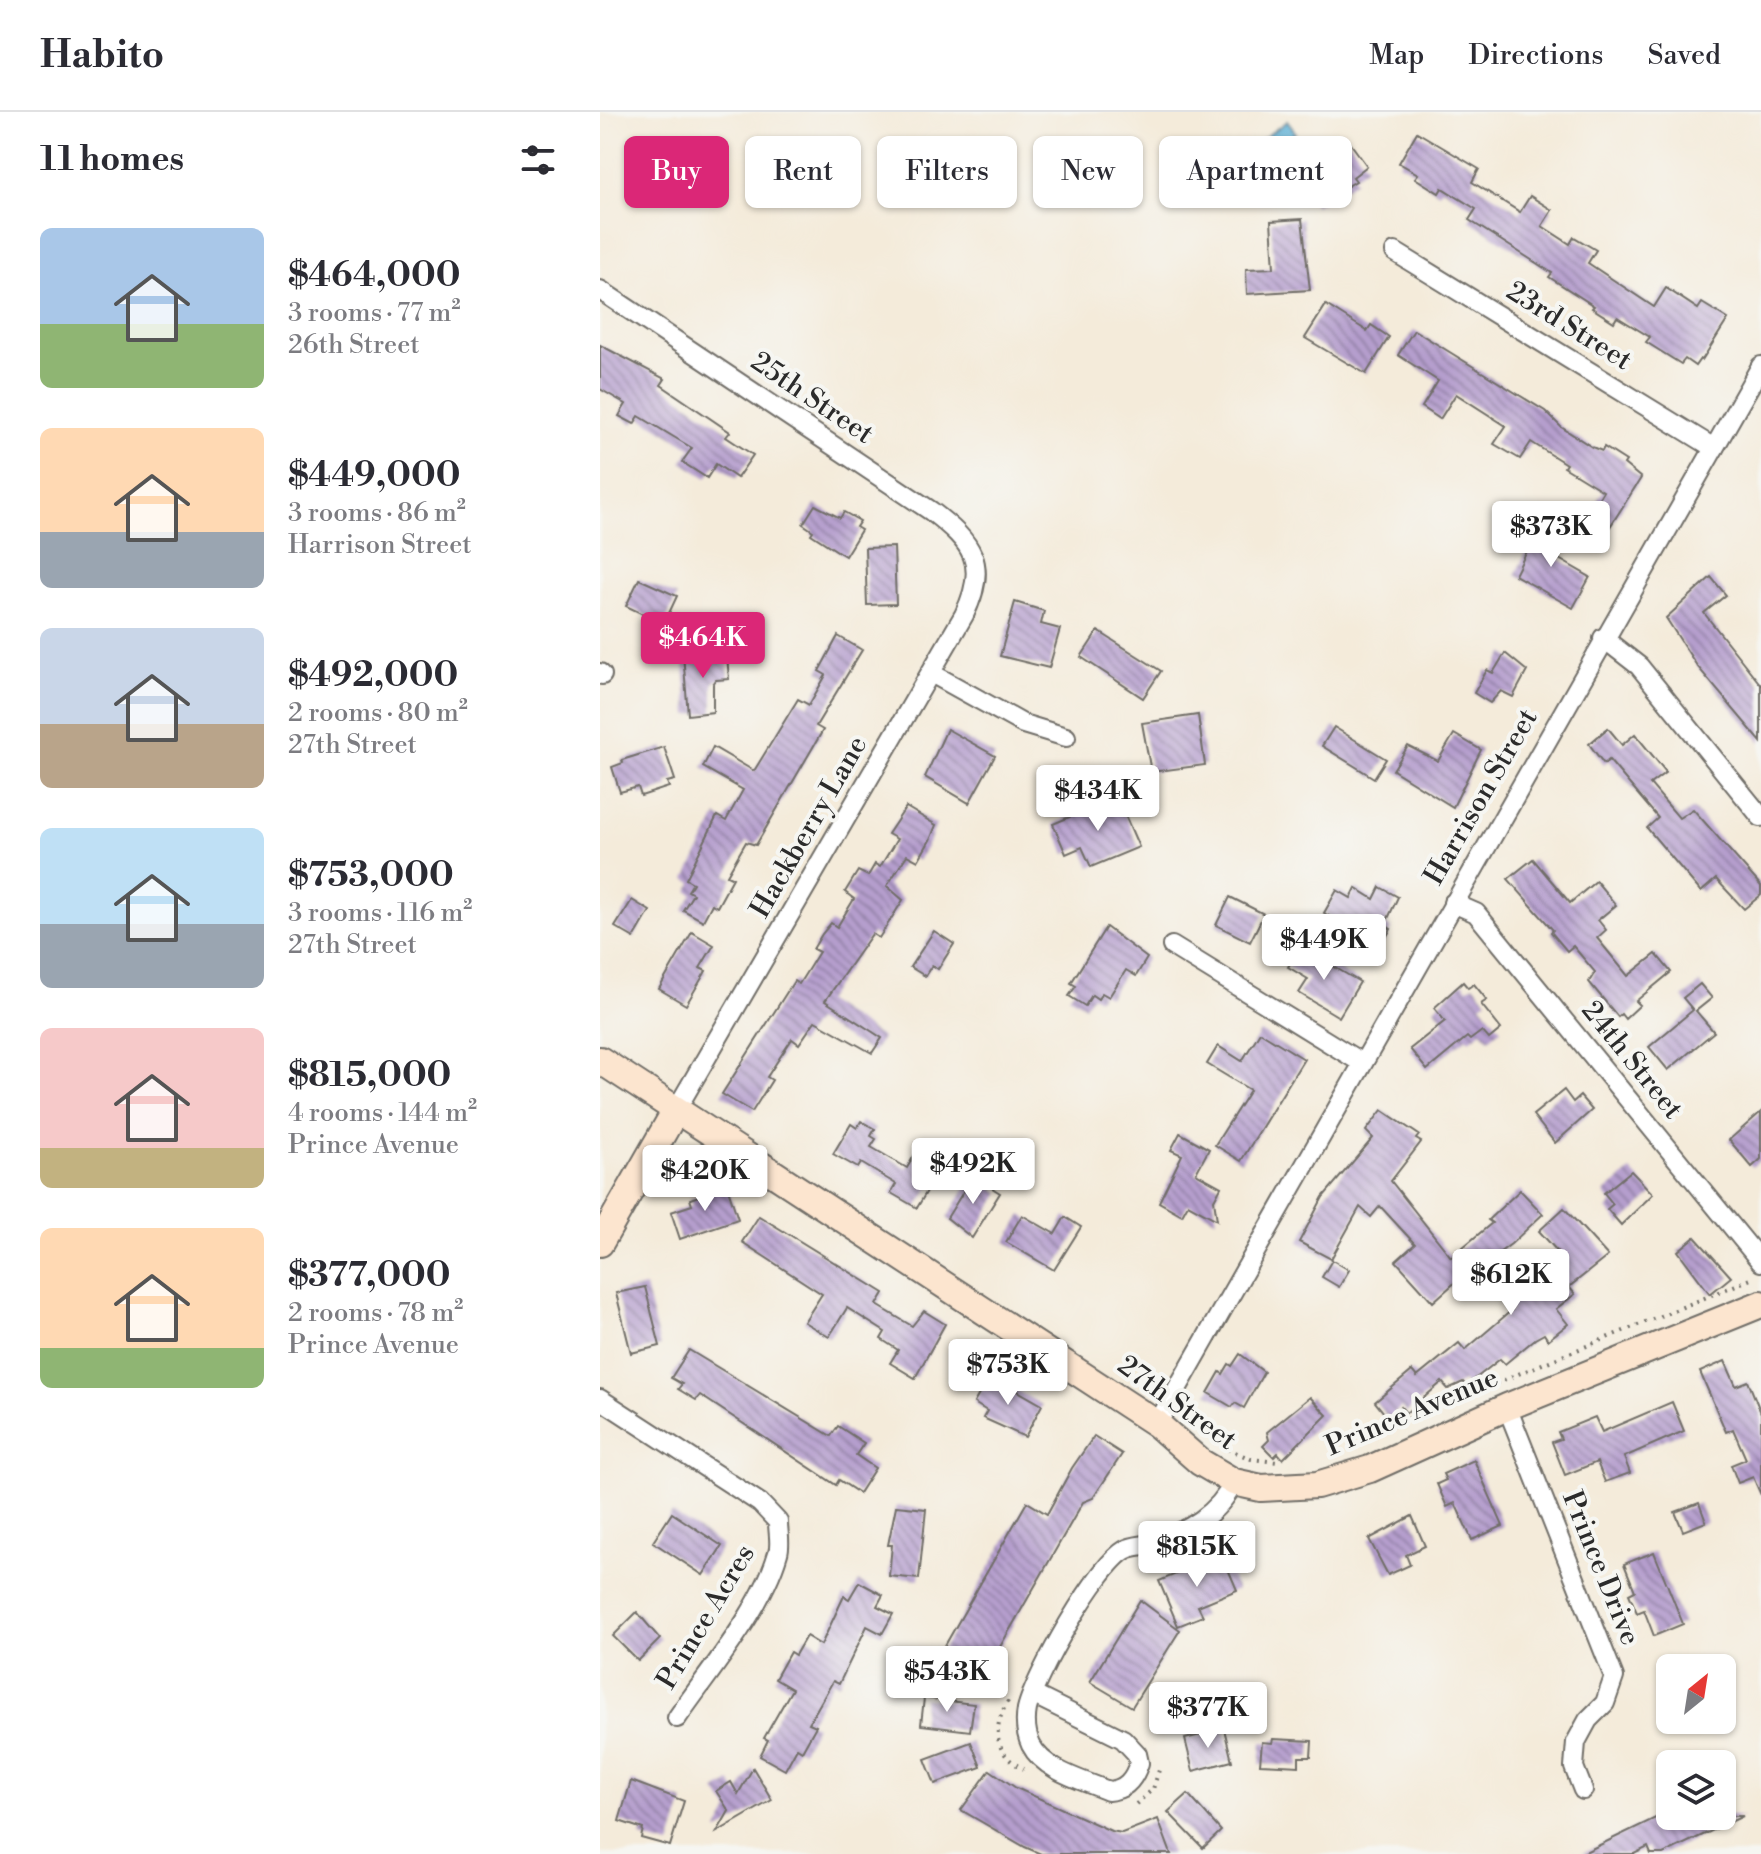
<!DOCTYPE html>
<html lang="en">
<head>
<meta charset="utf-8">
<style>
  body { margin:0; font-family:"Libre Bodoni",serif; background:#f7f7f7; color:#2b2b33; height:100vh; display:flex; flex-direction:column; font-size:30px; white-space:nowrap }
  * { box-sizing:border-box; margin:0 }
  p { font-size:26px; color:#7c7c81 }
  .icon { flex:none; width:44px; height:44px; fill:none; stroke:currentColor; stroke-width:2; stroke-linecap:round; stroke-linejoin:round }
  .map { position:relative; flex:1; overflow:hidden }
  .panel { display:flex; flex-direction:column; background:#fff; width:600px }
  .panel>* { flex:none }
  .guide { position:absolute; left:24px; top:24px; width:760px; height:72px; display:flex; gap:16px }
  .needle { width:52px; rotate:30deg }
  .tools { position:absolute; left:1056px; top:1542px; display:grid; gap:16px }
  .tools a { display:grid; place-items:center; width:80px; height:80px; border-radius:12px; background:#fff; box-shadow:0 2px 6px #0004; font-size:40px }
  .price { position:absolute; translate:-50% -68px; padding:0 18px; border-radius:8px; background:#fff; color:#222; font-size:26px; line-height:52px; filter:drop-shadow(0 2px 4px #0008) }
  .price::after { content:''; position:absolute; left:50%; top:48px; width:24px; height:18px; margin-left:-12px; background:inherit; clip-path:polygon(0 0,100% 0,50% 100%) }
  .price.current { background:#db2777; color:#fff }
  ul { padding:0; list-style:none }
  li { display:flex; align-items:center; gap:24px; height:200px; padding:0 40px }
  li span { display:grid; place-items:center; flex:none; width:224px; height:160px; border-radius:12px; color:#555 }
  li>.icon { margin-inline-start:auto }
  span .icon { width:96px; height:96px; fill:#fffc; stroke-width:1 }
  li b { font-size:34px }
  h2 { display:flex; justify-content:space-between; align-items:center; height:96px; padding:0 40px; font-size:34px }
  .tag { padding:0 28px; border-radius:12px; background:#fff; box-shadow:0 2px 6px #0004; font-size:28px; line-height:72px }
  .tag.current { background:#db2777; color:#fff }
  header { display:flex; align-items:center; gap:48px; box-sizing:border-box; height:112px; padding:0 40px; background:#fff; border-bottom:2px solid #e1e1e2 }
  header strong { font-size:38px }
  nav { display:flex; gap:44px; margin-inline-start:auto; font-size:28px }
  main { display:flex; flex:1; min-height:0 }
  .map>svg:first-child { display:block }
</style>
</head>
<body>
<header>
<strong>Habito</strong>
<nav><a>Map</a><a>Directions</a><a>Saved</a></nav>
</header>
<main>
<section class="panel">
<h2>11 homes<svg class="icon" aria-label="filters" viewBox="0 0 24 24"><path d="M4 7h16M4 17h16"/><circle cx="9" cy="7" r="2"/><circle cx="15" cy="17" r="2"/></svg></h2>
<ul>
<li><span style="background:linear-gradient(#a9c7e8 60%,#8fb573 0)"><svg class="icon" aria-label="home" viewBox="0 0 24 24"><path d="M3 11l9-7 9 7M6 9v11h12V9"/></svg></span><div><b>$464,000</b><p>3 rooms · 77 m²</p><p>26th Street</p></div></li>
<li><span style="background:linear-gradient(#ffd9b3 65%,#9aa5b1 0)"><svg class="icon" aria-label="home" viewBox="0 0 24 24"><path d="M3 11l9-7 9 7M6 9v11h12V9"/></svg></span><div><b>$449,000</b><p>3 rooms · 86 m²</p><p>Harrison Street</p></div></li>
<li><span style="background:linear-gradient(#c9d6e8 60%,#b9a48a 0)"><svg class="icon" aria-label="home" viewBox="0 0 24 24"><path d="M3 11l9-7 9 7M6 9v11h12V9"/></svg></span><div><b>$492,000</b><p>2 rooms · 80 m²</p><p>27th Street</p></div></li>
<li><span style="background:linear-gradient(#bfe0f5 60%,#9aa5b1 0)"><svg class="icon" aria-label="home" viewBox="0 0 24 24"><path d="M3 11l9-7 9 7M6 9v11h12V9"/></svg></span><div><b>$753,000</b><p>3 rooms · 116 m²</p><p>27th Street</p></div></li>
<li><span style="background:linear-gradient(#f6c9c9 75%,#c2b280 0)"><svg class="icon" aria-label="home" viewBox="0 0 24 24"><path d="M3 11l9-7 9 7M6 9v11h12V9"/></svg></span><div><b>$815,000</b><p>4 rooms · 144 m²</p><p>Prince Avenue</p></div></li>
<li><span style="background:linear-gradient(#ffd9b3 75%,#8fb573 0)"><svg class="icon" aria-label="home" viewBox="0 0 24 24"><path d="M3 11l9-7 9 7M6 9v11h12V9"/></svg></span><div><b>$377,000</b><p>2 rooms · 78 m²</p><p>Prince Avenue</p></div></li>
</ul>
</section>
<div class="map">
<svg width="1161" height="1742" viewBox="0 0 1161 1742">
  <defs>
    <pattern id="water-ripples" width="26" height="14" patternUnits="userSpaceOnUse" patternTransform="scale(2)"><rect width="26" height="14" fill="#5aafd6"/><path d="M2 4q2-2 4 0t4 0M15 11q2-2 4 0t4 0" fill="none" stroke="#4b8fae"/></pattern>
    <pattern id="building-back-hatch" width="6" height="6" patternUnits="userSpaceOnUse" patternTransform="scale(2)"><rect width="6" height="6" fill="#b59ecd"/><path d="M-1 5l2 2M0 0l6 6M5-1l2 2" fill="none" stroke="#9381a7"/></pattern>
  </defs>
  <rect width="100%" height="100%" fill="#f6f6f2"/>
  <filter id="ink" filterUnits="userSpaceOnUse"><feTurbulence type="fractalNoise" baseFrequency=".0125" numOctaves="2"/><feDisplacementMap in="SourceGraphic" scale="16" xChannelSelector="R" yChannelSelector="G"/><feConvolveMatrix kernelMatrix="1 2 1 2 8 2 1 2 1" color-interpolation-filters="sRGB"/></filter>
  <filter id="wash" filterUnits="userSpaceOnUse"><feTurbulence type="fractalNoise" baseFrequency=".006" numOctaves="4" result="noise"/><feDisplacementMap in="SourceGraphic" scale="32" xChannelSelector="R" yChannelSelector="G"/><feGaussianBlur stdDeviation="1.8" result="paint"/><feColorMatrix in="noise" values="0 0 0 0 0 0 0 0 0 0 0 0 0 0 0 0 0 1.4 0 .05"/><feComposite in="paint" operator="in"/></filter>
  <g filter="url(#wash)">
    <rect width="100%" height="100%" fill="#f4ebda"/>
    <path fill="url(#water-ripples)" stroke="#426d80" stroke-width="2" d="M 687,9 L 696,21 L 668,40 L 660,29 Z"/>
    <g id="blocks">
      <g fill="url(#building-back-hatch)">
        <path d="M 817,20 L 879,57 L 872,70 L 920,100 L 930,84 L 952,98 L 942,114 L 970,132 L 974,125 L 996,138 L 988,151 L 1054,195 L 1066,176 L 1098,197 L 1102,191 L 1128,207 L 1102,248 L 1100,247 L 1095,254 L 1085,247 L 1081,252 L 1046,230 L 1050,225 L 1017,205 L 1014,210 L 992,196 L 994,194 L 949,165 L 952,161 L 869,108 L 876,97 L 842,76 L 839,81 L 815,66 L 818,62 L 799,51 Z"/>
        <path d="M 748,28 L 767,54 L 753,65 L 756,69 L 715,94 L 686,55 L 706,39 L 716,52 Z"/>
        <path d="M 702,107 L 710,178 L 647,182 L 646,157 L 674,156 L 671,109 Z"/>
        <path d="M 726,193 L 767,219 L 771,213 L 789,225 L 766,262 L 705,226 Z"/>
        <path d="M 814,218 L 945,299 L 961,315 L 992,335 L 1002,339 L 1004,335 L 1026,349 L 1024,352 L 1041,366 L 1006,421 L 1002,419 L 999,423 L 983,412 L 1003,379 L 964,355 L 966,352 L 931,330 L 920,347 L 894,332 L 906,314 L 856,282 L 840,307 L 822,295 L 838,269 L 798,243 Z"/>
        <path d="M 0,233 L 65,267 L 61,273 L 130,320 L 126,325 L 153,343 L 137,366 L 116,352 L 107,366 L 82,350 L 92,336 L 39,304 L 34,312 L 19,304 L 26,292 L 0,277 Z"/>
        <path d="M 215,393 L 240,406 L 244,400 L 260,409 L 256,415 L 261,418 L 245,444 L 211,422 L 213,419 L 203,412 Z"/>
        <path d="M 940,413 L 962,425 L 952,443 L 990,465 L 973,496 L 915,463 Z"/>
        <path d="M 294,435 L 296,492 L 267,493 L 265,436 Z"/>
        <path d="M 1111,465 L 1126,483 L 1104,501 L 1161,573 L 1161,630 L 1097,554 L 1066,506 Z"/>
        <path d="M 39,467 L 77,484 L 64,512 L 26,494 Z"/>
        <path d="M 415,490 L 444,499 L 441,512 L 460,517 L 449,556 L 400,544 Z"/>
        <path d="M 498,519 L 561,559 L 543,586 L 481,545 Z"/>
        <path d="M 238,524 L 262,538 L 216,614 L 223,618 L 156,733 L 146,730 L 127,763 L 133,766 L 117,795 L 112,792 L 103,809 L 83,798 L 93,782 L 88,779 L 93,771 L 86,767 L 117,704 L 126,709 L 143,678 L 103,655 L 113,635 L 154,659 L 198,587 L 209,593 L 226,563 L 219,559 Z"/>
        <path d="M 109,539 L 109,546 L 127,544 L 129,567 L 116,568 L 113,572 L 113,600 L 88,603 L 83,542 Z"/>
        <path d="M 905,541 L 927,559 L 913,585 L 901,579 L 890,591 L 874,581 L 887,558 L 893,561 Z"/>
        <path d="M 598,603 L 605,653 L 551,660 L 542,611 Z"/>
        <path d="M 734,615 L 786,647 L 774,666 L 722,634 Z"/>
        <path d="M 1008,616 L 1022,633 L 1035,622 L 1066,660 L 1050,672 L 1079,706 L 1093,697 L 1161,774 L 1161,783 L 1144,797 L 1116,767 L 1101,780 L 1047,716 L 1058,706 L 1009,648 L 1004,652 L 989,632 Z"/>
        <path d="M 347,617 L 395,644 L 369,691 L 325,665 Z"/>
        <path d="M 854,622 L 881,638 L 853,695 L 793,658 L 808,634 L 838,649 Z"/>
        <path d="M 64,635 L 75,668 L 67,670 L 69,675 L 41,684 L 38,675 L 20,680 L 12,655 L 23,651 L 22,648 Z"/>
        <path d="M 517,685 L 539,735 L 491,755 L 482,735 L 466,742 L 453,712 Z"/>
        <path d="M 306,695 L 336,713 L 330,728 L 318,749 L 307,743 L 287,774 L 303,788 L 279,826 L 272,822 L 225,889 L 282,926 L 272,941 L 215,909 L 199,932 L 192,927 L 167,965 L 172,968 L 152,1000 L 122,982 L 194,869 L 199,872 L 219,840 L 213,837 L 222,822 L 231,811 L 237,815 L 254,787 L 245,780 L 258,759 L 268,764 L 275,752 L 280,755 L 297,727 L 288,722 Z"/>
        <path d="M 933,747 L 970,791 L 996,769 L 1016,793 L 998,808 L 1006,818 L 997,826 L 1028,864 L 1056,842 L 1071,860 L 1036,889 L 1040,893 L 1025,907 L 1021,902 L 1018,905 L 989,870 L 995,860 L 973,834 L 967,839 L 951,820 L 953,818 L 908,767 Z"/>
        <path d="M 780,775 L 798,785 L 785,813 L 791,817 L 782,832 L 773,827 L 772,830 L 724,801 L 737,778 L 751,786 L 756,776 L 774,787 Z"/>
        <path d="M 630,785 L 664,802 L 650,830 L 616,813 Z"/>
        <path d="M 32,788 L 50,799 L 34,826 L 15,815 Z"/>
        <path d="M 506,815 L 547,846 L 536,864 L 526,858 L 509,885 L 502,881 L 498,887 L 492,883 L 485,894 L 469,884 L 476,874 L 471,871 Z"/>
        <path d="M 334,819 L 354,832 L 338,857 L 332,853 L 325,864 L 310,855 Z"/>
        <path d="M 92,820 L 114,833 L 100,856 L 106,859 L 86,893 L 59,877 Z"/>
        <path d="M 700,835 L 760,870 L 739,905 L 699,881 L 708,867 L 688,855 Z"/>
        <path d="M 863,870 L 868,876 L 874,872 L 887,888 L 881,892 L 901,917 L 889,927 L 882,919 L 870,928 L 867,925 L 827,958 L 810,937 L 845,909 L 834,896 Z"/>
        <path d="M 1100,872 L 1112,886 L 1096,899 L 1114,920 L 1068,958 L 1049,935 L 1093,898 L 1083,886 Z"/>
        <path d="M 660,920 L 704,947 L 641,1049 L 615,1033 L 650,978 L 607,952 L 618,934 L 642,949 Z"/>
        <path d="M 964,978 L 973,990 L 980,984 L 992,998 L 955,1031 L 933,1003 Z"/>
        <path d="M 782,998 L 819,1023 L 816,1027 L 821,1030 L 791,1069 L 851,1145 L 892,1111 L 888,1108 L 920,1078 L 943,1102 L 911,1132 L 873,1160 L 870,1157 L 833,1190 L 796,1149 L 815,1132 L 780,1094 L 771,1105 L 760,1095 L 731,1147 L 699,1130 L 723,1085 L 773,1026 L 766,1019 Z"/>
        <path d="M 1161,1000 L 1161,1047 L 1152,1055 L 1129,1028 Z"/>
        <path d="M 261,1009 L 275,1017 L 271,1024 L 276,1027 L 271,1035 L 307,1056 L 315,1042 L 340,1057 L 317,1096 L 291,1081 L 296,1072 L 261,1051 L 258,1056 L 233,1042 L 251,1012 L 257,1016 Z"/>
        <path d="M 580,1021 L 609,1037 L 596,1061 L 621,1075 L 614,1088 L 617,1108 L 588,1092 L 582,1103 L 559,1090 L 582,1043 L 571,1038 Z"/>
        <path d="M 1031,1059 L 1053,1082 L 1021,1113 L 1007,1097 L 1013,1092 L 1004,1081 Z"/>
        <path d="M 373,1064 L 400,1081 L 372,1126 L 347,1106 Z"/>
        <path d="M 127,1074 L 138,1107 L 80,1127 L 71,1100 L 92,1093 L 90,1087 Z"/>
        <path d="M 964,1096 L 1008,1144 L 969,1175 L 975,1182 L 956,1197 L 968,1212 L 948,1228 L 944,1222 L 935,1227 L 905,1252 L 900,1247 L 866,1274 L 863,1270 L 848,1277 L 842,1270 L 806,1301 L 801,1295 L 788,1306 L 775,1290 L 812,1259 L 817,1265 L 859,1231 L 865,1238 L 912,1198 L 901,1186 L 957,1139 L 939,1119 Z"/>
        <path d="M 422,1103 L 455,1122 L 465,1105 L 481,1115 L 454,1158 L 406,1130 Z"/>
        <path d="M 159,1104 L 284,1181 L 277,1193 L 312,1214 L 324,1199 L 345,1212 L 315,1266 L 290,1251 L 298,1238 L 281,1227 L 285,1220 L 247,1196 L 229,1225 L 204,1210 L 222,1182 L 142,1130 Z"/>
        <path d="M 1095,1125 L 1131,1165 L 1110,1182 L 1078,1139 Z"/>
        <path d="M 732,1148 L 749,1158 L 739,1175 L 722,1165 Z"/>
        <path d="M 45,1175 L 60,1234 L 31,1241 L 16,1181 Z"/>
        <path d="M 89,1238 L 231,1324 L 238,1314 L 264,1331 L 256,1343 L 275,1356 L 259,1381 L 239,1368 L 236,1373 L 100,1283 L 96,1288 L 78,1277 L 82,1272 L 71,1266 Z"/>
        <path d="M 640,1242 L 664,1260 L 644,1296 L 635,1291 L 632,1295 L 608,1281 L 620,1260 L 623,1262 L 629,1252 L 632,1254 Z"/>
        <path d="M 1125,1249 L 1136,1274 L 1148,1269 L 1161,1301 L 1161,1383 L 1153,1365 L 1138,1371 L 1131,1353 L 1146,1347 L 1133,1317 L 1126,1320 L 1100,1260 Z"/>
        <path d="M 390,1263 L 442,1293 L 425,1325 L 383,1306 L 387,1299 L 374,1291 Z"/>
        <path d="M 710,1285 L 727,1303 L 683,1347 L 678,1341 L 674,1345 L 663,1334 L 669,1328 L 667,1320 Z"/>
        <path d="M 1072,1290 L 1084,1319 L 1024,1345 L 1030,1361 L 1005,1370 L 997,1350 L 965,1363 L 952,1330 L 961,1327 L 958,1320 L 995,1305 L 1002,1320 Z"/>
        <path d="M 494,1324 L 522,1342 L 493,1386 L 483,1390 L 373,1582 L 331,1558 L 427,1390 L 447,1402 L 472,1356 Z"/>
        <path d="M 874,1348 L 903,1414 L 872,1428 L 855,1391 L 847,1395 L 837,1372 L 846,1368 L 843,1362 Z"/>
        <path d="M 1099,1391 L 1106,1410 L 1083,1419 L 1075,1400 Z"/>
        <path d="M 296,1394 L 326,1397 L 319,1467 L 289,1464 L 292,1433 L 288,1433 Z"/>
        <path d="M 72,1401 L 122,1434 L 103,1463 L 53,1430 Z"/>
        <path d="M 812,1404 L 825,1434 L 806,1443 L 810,1453 L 788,1463 L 769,1427 Z"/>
        <path d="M 1054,1440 L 1083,1512 L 1054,1524 L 1044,1498 L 1037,1501 L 1029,1482 L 1035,1479 L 1024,1452 Z"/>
        <path d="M 622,1443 L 637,1478 L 598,1494 L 603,1504 L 578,1514 L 559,1469 Z"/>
        <path d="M 259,1470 L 283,1483 L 277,1494 L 293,1502 L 282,1522 L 267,1514 L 239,1572 L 233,1569 L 209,1611 L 216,1614 L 202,1639 L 197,1636 L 185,1658 L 160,1644 L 168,1628 L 164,1626 L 192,1577 L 175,1567 L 190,1540 L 195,1543 L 206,1524 L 221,1533 L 244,1484 L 249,1487 Z"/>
        <path d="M 540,1488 L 580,1518 L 532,1595 L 490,1570 Z"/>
        <path d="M 37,1500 L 60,1527 L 38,1549 L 13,1524 Z"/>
        <path d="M 324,1586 L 374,1592 L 370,1619 L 321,1613 Z"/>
        <path d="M 624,1617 L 632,1649 L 593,1659 L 585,1627 Z"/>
        <path d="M 673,1627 L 712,1629 L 711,1645 L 699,1645 L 699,1654 L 660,1652 L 662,1630 L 672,1631 Z"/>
        <path d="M 371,1630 L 381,1655 L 335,1672 L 325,1647 Z"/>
        <path d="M 153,1656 L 172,1688 L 117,1720 L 129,1699 L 116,1679 L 131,1670 L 138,1682 Z"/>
        <path d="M 390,1658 L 416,1676 L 511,1719 L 522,1721 L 558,1707 L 571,1742 L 441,1742 L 425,1735 L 361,1698 Z"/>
        <path d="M 31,1669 L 84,1689 L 70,1734 L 41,1726 L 43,1717 L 19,1709 Z"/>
        <path d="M 588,1682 L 621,1719 L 603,1736 L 568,1700 Z"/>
        <path d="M 1070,1699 L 1070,1704 L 1143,1704 L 1063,1742 L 1051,1742 L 1048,1735 L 1034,1742 L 981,1742 Z"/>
      </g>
    </g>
  </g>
  <g filter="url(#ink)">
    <use href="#blocks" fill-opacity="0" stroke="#716e68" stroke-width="2"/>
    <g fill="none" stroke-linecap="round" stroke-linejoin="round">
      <g stroke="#716e68" stroke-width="22">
        <g id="street">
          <path d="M 795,140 L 1114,336"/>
          <path d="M 0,178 L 331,399 C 373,431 389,452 364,503 L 76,998"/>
          <path d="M 1003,526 L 1039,554 L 1161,705"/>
          <path d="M 0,561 L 2,563"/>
          <path d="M 331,561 L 423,612 L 466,625"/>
          <path d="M 853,791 L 876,801 L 1161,1150"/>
          <path d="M 572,834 L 762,951"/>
          <path d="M 0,1287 L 160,1391 L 178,1410 C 178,1420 181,1432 178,1441 C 162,1497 110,1558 77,1606"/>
          <path d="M 907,1295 L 1014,1565 L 1005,1591 L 988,1608 L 976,1630 L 974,1655 L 983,1678"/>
          <path d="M 557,1312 L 1161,254"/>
          <path d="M 432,1582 L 523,1627 L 537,1642 L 539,1651 C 534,1667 526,1678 508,1679 C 483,1668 444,1659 431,1633 C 426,1622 425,1608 427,1597 C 435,1564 497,1454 525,1438 C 533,1433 545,1434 554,1431 C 588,1419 618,1403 634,1370"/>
        </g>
      </g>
      <g stroke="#716e68" stroke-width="30">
        <g id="secondary">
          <path d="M 0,948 L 557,1312 L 600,1350 L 634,1370 L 661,1376 L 717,1373 L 770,1357 L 907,1295 L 1161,1192"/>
          <path d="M 0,1131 L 76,998"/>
        </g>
      </g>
      <g stroke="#716e68" stroke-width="4" stroke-dasharray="2 6" stroke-linecap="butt">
        <path d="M 628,1337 L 651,1347 L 677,1350"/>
        <path d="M 751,1337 L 788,1315 L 1151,1167"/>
        <path d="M 408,1589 C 392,1616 393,1642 424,1657"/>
        <path d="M 536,1692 L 553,1677 L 559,1658"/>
      </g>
      <use href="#street" stroke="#fff" stroke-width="18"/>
      <use href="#secondary" stroke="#fce5cf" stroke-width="26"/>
    </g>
  </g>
  <g text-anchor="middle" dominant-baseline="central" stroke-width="8" stroke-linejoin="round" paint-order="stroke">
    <g font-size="28" fill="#2b2b2b" stroke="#f6f6f2">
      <text transform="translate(969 214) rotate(32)">23rd Street</text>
      <text transform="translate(212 286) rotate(34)">25th Street</text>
      <text transform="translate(881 685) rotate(-60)">Harrison Street</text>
      <text transform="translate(209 715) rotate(-60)">Hackberry Lane</text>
      <text transform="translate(1032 948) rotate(51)">24th Street</text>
      <text transform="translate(577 1291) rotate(36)">27th Street</text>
      <text transform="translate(812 1300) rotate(-23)">Prince Avenue</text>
      <text transform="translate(1001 1456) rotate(68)">Prince Drive</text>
      <text transform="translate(106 1505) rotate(-59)">Prince Acres</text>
    </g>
  </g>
</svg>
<div class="tools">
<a><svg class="needle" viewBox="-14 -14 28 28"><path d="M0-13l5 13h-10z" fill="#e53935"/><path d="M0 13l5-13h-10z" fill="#7c7c81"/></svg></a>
<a><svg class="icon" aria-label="layers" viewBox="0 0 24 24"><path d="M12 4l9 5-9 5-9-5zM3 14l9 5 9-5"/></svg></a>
</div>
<b class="price" style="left:951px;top:457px">$373K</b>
<b class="price current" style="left:103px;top:568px">$464K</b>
<b class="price" style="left:498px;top:721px">$434K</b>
<b class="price" style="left:724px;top:870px">$449K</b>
<b class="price" style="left:373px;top:1094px">$492K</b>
<b class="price" style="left:105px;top:1101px">$420K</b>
<b class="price" style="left:911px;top:1205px">$612K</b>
<b class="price" style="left:408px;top:1295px">$753K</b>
<b class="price" style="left:597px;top:1477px">$815K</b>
<b class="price" style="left:347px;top:1602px">$543K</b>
<b class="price" style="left:608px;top:1638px">$377K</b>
<div class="guide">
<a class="tag current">Buy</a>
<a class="tag">Rent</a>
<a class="tag">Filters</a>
<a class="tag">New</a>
<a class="tag">Apartment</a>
</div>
</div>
</main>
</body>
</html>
